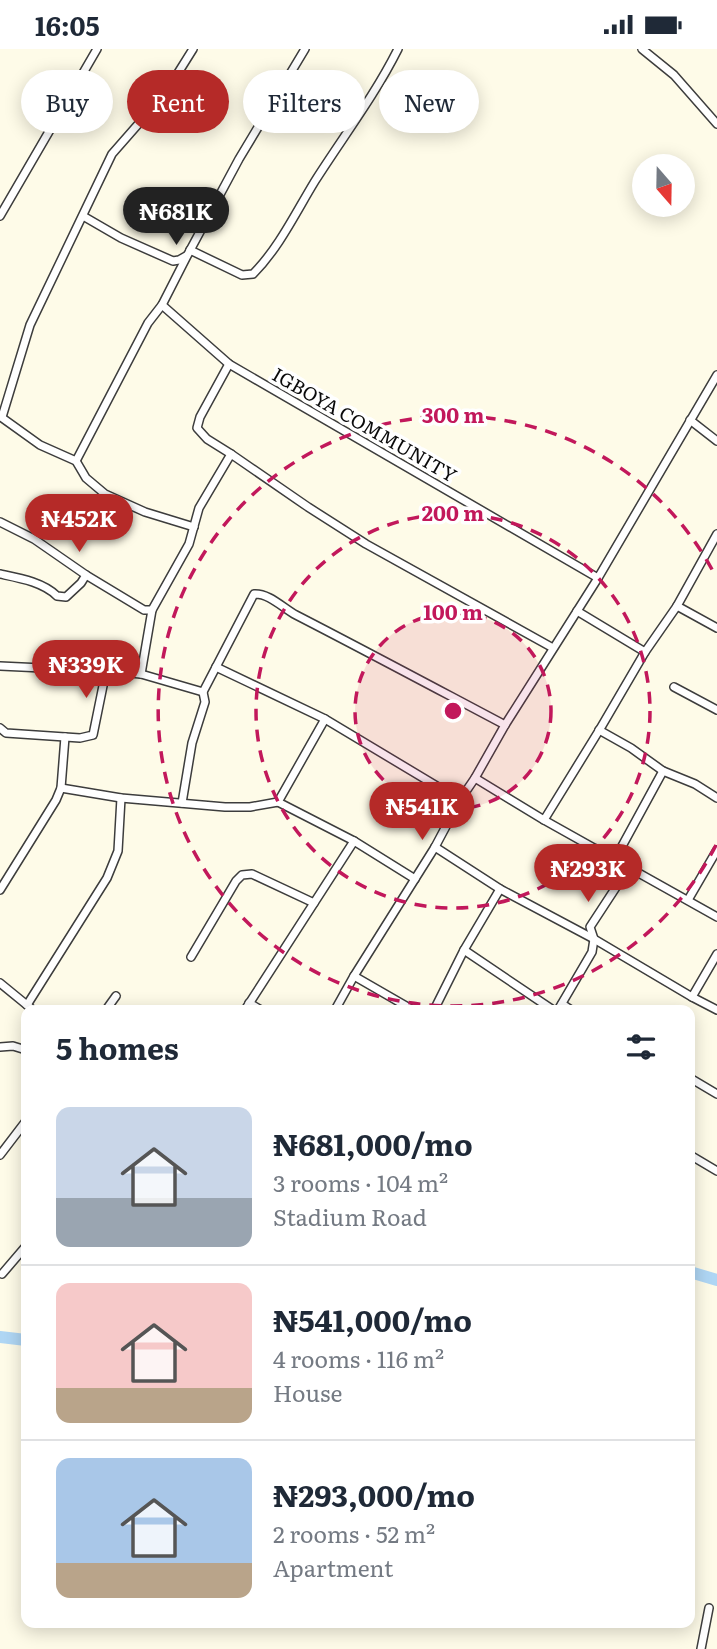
<!DOCTYPE html>
<html lang="en">
<head>
<meta charset="utf-8">
<style>
  body { margin:0; font-family:Literata,serif; background:#f2f2f3; color:#1f2937; height:100vh; display:flex; flex-direction:column; font-size:26px; white-space:nowrap }
  * { box-sizing:border-box; margin:0 }
  p { font-size:23px; color:#747a83 }
  .icon { flex:none; width:38px; height:38px; fill:none; stroke:currentColor; stroke-width:2; stroke-linecap:round; stroke-linejoin:round }
  .map { position:relative; flex:1; overflow:hidden }
  .sheet { position:absolute; left:21px; top:956px; width:674px; height:623px; display:flex; flex-direction:column; background:#fff; border-radius:14px; box-shadow:0 4px 18px #0003 }
  .sheet>* { flex:none }
  .hud { position:absolute; left:21px; top:21px; width:676px; height:63px; display:flex; gap:14px }
  .needle { width:46px; rotate:160deg }
  .buttons { position:absolute; left:632px; top:105px; display:grid; gap:14px }
  .buttons a { display:grid; place-items:center; width:63px; height:63px; border-radius:50%; background:#fff; box-shadow:0 4px 18px #0003; font-size:35px }
  .price { position:absolute; translate:-50% -60px; padding:0 16px; border-radius:24px; background:#b52a28; color:#fff; font-size:23px; line-height:46px; filter:drop-shadow(0 2px 4px #0008) }
  .price::after { content:''; position:absolute; left:50%; top:42px; width:21px; height:16px; margin-left:-10px; background:inherit; clip-path:polygon(0 0,100% 0,50% 100%) }
  .price.current { background:#222; color:#fff }
  ul { padding:0; list-style:none }
  li { display:flex; align-items:center; gap:21px; height:175px; padding:0 35px }
  li+li { border-top:2px solid #e0e1e3 }
  li span { display:grid; place-items:center; flex:none; width:196px; height:140px; border-radius:14px; color:#555 }
  li>.icon { margin-inline-start:auto }
  span .icon { width:84px; height:84px; fill:#fffc; stroke-width:1 }
  li b { font-size:30px }
  h2 { display:flex; justify-content:space-between; align-items:center; height:84px; padding:0 35px; font-size:30px }
  .chip { padding:0 24px; border-radius:32px; background:#fff; box-shadow:0 4px 18px #0003; font-size:24px; line-height:63px }
  .chip.current { background:#b52a28; color:#fff }
  .status { display:flex; justify-content:space-between; align-items:center; height:49px; padding:0 35px; background:#fff; direction:ltr }
  .status svg { height:19px; fill:currentColor }
  .map>svg:first-child { display:block }
</style>
</head>
<body>
<div class="status"><b>16:05</b><svg viewBox="0 0 49 12"><path d="M0 12V9h3v3zM5 12V6h3v6zM10 12V3h3v9zM15 12V0h3v12zM26 1h20v11H26zM47 4h2v5h-2z"/></svg></div>
<div class="map">
<svg width="717" height="1600" viewBox="0 0 717 1600">
  <rect width="100%" height="100%" fill="#fefbe8"/>
  <g fill="none" stroke-linecap="round" stroke-linejoin="round">
    <g stroke="#afd6f4" stroke-width="12">
      <path d="M 690,1223 L 717,1231"/>
      <path d="M 0,1288 L 26,1291"/>
    </g>
    <g stroke="#3d3d3d" stroke-width="10">
      <g id="minor">
        <path d="M 642,0 L 674,26 L 717,75"/>
        <path d="M 0,167 L 97,0"/>
        <path d="M 83,167 L 121,189 L 173,212 L 179,211 L 186,207"/>
        <path d="M 190,201 L 242,226 L 253,225 C 279,199 296,163 315,132 C 343,88 375,46 398,0"/>
        <path d="M 162,256 L 229,315 L 598,529"/>
        <path d="M 229,315 L 200,368 L 197,379 L 207,390 L 231,405"/>
        <path d="M 1,368 L 40,396 L 76,412 L 86,429 L 105,445 L 145,463 L 194,478"/>
        <path d="M 2,368 L 30,276 L 112,105 L 155,56 L 178,24 L 193,0"/>
        <path d="M 690,371 L 717,392"/>
        <path d="M 76,412 L 148,274 L 162,256 L 187,207 L 239,110 L 305,0"/>
        <path d="M 0,473 L 34,490 L 86,526 L 144,561 L 152,561"/>
        <path d="M 0,525 C 19,529 43,533 57,547 L 66,548 L 81,534 L 86,526"/>
        <path d="M 677,557 L 717,579"/>
        <path d="M 577,562 L 645,603"/>
        <path d="M 0,617 L 106,622 L 141,625 L 203,643"/>
        <path d="M 216,618 L 325,670 L 460,751"/>
        <path d="M 141,625 L 152,561 L 189,495 L 199,459 L 231,405 L 308,458 L 366,495 L 553,599"/>
        <path d="M 674,638 L 717,661"/>
        <path d="M 0,679 L 6,684 L 80,689 L 93,686 L 106,622"/>
        <path d="M 599,681 L 631,699 L 663,722 L 695,735 L 717,749"/>
        <path d="M 475,729 L 544,771 L 717,868"/>
        <path d="M 61,739 L 121,749 L 225,758 L 250,758 L 278,753 L 354,792 L 415,830"/>
        <path d="M 278,753 L 325,670"/>
        <path d="M 182,754 L 192,694 L 205,653 L 203,643 L 254,545 C 269,544 283,559 296,566 C 366,602 435,639 505,676"/>
        <path d="M 544,771 L 600,680 L 645,603 L 677,557 L 717,485"/>
        <path d="M 435,798 L 500,840 L 594,890 L 692,948 L 717,961"/>
        <path d="M 0,841 L 56,751 L 61,739 L 65,688"/>
        <path d="M 688,851 L 717,801"/>
        <path d="M 464,901 L 553,961"/>
        <path d="M 191,908 L 236,832 L 242,826 L 252,825 L 314,854"/>
        <path d="M 354,927 L 413,961"/>
        <path d="M 0,934 L 33,961"/>
        <path d="M 692,948 L 717,905"/>
        <path d="M 249,954 L 261,961"/>
        <path d="M 562,955 L 571,961"/>
        <path d="M 27,956 L 107,829 L 118,802 L 121,749"/>
        <path d="M 106,961 L 116,947"/>
        <path d="M 245,961 L 354,792"/>
        <path d="M 335,961 L 354,927 L 435,798 L 460,751 L 475,729 L 505,676 L 598,529 L 717,326"/>
        <path d="M 434,961 L 464,901 L 500,840"/>
        <path d="M 558,961 L 592,903 L 594,890 L 590,878 L 624,826 L 621,814 L 621,799 L 663,722"/>
        <path d="M 0,998 L 13,997 L 26,1001"/>
        <path d="M 690,1029 L 717,1045"/>
        <path d="M 0,1106 L 26,1072"/>
        <path d="M 690,1106 L 717,1122"/>
        <path d="M 2,1225 L 26,1197"/>
        <path d="M 701,1600 L 709,1559"/>
      </g>
    </g>
    <use href="#minor" stroke="#fff" stroke-width="7"/>
  </g>
  <circle cx="453" cy="662" r="98" fill="#c2185b" fill-opacity=".12"/>
  <g fill="none" stroke="#c2185b" stroke-width="3.5" stroke-dasharray="12 9">
    <circle cx="453" cy="662" r="98"/>
    <circle cx="453" cy="662" r="197"/>
    <path d="M716 796A295 295 0 1 1 716 528"/>
  </g>
  <g text-anchor="middle" dominant-baseline="central" stroke-width="7" stroke-linejoin="round" paint-order="stroke">
    <g font-size="19" fill="#0a0a0a" stroke="#fff">
      <text transform="translate(365 375) rotate(30)">IGBOYA COMMUNITY</text>
    </g>
  </g>
  <circle cx="453" cy="662" r="10" fill="#c2185b" stroke="#fff" stroke-width="3.5"/>
  <g font-size="21" text-anchor="middle" font-weight="bold" fill="#c2185b" stroke="#fff" stroke-width="7" stroke-linejoin="round" paint-order="stroke">
    <text x="453" y="374">300 m</text>
    <text x="453" y="472">200 m</text>
    <text x="453" y="571">100 m</text>
  </g>
</svg>
<div class="buttons">
<a><svg class="needle" viewBox="-14 -14 28 28"><path d="M0-13l5 13h-10z" fill="#e53935"/><path d="M0 13l5-13h-10z" fill="#747a83"/></svg></a>
</div>
<b class="price current" style="left:176px;top:198px">₦681K</b>
<b class="price" style="left:79px;top:505px">₦452K</b>
<b class="price" style="left:86px;top:651px">₦339K</b>
<b class="price" style="left:422px;top:793px">₦541K</b>
<b class="price" style="left:588px;top:855px">₦293K</b>
<div class="hud">
<a class="chip">Buy</a>
<a class="chip current">Rent</a>
<a class="chip">Filters</a>
<a class="chip">New</a>
</div>
<section class="sheet">
<h2>5 homes<svg class="icon" aria-label="filters" viewBox="0 0 24 24"><path d="M4 7h16M4 17h16"/><circle cx="9" cy="7" r="2"/><circle cx="15" cy="17" r="2"/></svg></h2>
<ul>
<li><span style="background:linear-gradient(#c9d6e8 65%,#9aa5b1 0)"><svg class="icon" aria-label="home" viewBox="0 0 24 24"><path d="M3 11l9-7 9 7M6 9v11h12V9"/></svg></span><div><b>₦681,000/mo</b><p>3 rooms · 104 m²</p><p>Stadium Road</p></div></li>
<li><span style="background:linear-gradient(#f6c9c9 75%,#b9a48a 0)"><svg class="icon" aria-label="home" viewBox="0 0 24 24"><path d="M3 11l9-7 9 7M6 9v11h12V9"/></svg></span><div><b>₦541,000/mo</b><p>4 rooms · 116 m²</p><p>House</p></div></li>
<li><span style="background:linear-gradient(#a9c7e8 75%,#b9a48a 0)"><svg class="icon" aria-label="home" viewBox="0 0 24 24"><path d="M3 11l9-7 9 7M6 9v11h12V9"/></svg></span><div><b>₦293,000/mo</b><p>2 rooms · 52 m²</p><p>Apartment</p></div></li>
</ul>
</section>
</div>
</body>
</html>
